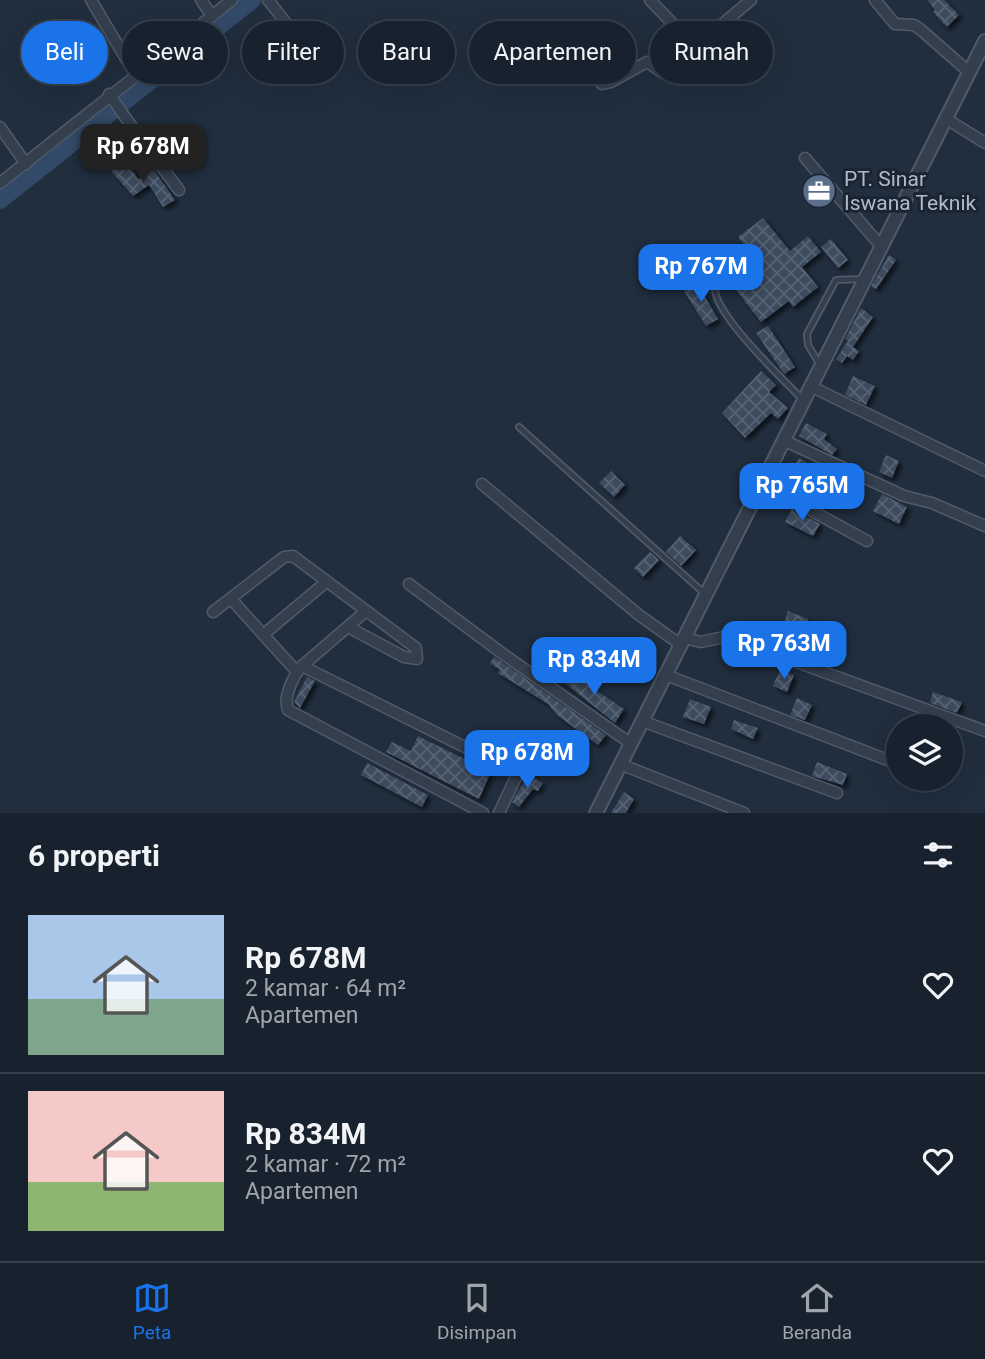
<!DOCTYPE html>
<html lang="id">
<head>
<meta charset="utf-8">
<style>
  body { margin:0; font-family:Roboto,sans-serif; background:#252f3a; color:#f1f3f6; height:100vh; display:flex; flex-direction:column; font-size:26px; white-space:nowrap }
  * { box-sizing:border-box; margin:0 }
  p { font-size:23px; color:#9fa4aa }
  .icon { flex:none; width:38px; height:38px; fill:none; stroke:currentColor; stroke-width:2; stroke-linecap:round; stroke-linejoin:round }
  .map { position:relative; height:813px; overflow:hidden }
  .drawer { display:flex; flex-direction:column; background:#18222e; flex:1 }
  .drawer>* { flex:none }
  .banner { position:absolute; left:21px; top:21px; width:943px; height:63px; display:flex; gap:14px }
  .fabs { position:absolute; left:886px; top:714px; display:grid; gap:14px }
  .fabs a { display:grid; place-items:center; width:77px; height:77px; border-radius:50%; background:#18222e; box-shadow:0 7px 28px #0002,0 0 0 2px #363f4a; font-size:35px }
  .price { position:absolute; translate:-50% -60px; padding:0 16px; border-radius:14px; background:#1a73e8; color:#fff; font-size:23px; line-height:46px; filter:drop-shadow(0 2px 4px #0008) }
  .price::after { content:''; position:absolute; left:50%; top:42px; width:21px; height:16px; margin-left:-10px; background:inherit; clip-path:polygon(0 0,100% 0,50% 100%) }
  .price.selected { background:#222; color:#fff }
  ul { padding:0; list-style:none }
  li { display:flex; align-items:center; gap:21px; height:175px; padding:0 28px }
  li+li { border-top:2px solid #363f4a }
  li span { display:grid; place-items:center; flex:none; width:196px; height:140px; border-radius:0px; color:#555 }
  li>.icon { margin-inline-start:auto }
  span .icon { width:84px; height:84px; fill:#fffc; stroke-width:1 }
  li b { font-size:30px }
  h2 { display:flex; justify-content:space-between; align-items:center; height:84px; padding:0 28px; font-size:30px }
  .tag { padding:0 24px; border-radius:32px; background:#18222e; box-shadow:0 7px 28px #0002,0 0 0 2px #363f4a; font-size:24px; line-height:63px }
  .tag.selected { background:#1a73e8; color:#fff }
  .tab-bar { display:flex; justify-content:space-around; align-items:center; height:98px; border-top:2px solid #363f4a; background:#18222e; font-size:19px; color:#9fa4aa }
  .tab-bar a { display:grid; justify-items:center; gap:4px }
  .tab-bar .selected { color:#1a73e8 }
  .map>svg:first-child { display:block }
</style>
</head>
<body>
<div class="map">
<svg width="985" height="813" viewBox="0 0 985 813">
  <defs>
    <pattern id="building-cross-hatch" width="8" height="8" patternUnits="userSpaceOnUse" patternTransform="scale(1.75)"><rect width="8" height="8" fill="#3c4c5e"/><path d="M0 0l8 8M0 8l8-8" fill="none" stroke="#566474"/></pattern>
    <filter id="shadow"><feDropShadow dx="3.5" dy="3.5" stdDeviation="2" flood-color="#0009"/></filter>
  </defs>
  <rect width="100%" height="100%" fill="#202e3e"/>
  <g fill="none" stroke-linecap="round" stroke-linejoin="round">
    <path stroke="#324967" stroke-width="18" d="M 0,200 L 252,0"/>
  </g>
  <g fill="url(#building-cross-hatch)" filter="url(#shadow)">
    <path d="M 927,0 L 944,0 L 959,15 L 947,27 L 933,12 L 935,10 Z"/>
    <path d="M 128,163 L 138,179 L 154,170 L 175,200 L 163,207 L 149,185 L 133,196 L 111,171 Z"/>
    <path d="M 763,218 L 790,251 L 808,236 L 821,252 L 802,267 L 818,287 L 793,307 L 789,301 L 761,322 L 729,281 L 757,261 L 738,237 Z"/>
    <path d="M 831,239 L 848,260 L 838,268 L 821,247 Z"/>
    <path d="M 889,255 L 896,260 L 876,289 L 871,286 Z"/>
    <path d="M 697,283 L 718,319 L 706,326 L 684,291 Z"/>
    <path d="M 861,308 L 873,317 L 853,347 L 859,351 L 853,360 L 847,356 L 842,363 L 836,359 L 848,341 L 845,339 Z"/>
    <path d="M 768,326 L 795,367 L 784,374 L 756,333 Z"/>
    <path d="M 761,371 L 776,385 L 769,392 L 788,408 L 778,419 L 771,413 L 745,438 L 722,413 Z"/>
    <path d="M 853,376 L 875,386 L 866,405 L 845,395 Z"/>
    <path d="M 806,423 L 827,434 L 824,439 L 837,449 L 832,455 L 799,436 Z"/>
    <path d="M 886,455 L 899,461 L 892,478 L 879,472 Z"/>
    <path d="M 799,458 L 817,469 L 811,480 L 793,469 Z"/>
    <path d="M 611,471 L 625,485 L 614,497 L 599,483 Z"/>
    <path d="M 805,482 L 825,494 L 818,506 L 798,495 Z"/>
    <path d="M 882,494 L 907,507 L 899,524 L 873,511 Z"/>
    <path d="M 792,509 L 820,524 L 813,536 L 785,522 Z"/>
    <path d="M 680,536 L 696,550 L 681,566 L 666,552 Z"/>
    <path d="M 650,552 L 659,560 L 643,577 L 634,568 Z"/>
    <path d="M 788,611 L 808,619 L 804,630 L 784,623 Z"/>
    <path d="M 494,657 L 499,660 L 606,735 L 598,745 L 557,715 L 548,704 L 498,673 L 500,670 L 490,663 Z"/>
    <path d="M 780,669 L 794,675 L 787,692 L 773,686 Z"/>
    <path d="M 569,672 L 624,709 L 615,723 L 562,681 Z"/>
    <path d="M 307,677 L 315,681 L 300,708 L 294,702 Z"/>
    <path d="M 933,692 L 962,702 L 957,713 L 930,703 Z"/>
    <path d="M 797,698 L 812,705 L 805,720 L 790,715 Z"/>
    <path d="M 690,699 L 711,707 L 704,724 L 683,717 Z"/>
    <path d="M 734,720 L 758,728 L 753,739 L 731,729 Z"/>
    <path d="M 418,736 L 491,772 L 479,799 L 386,752 L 392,742 L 411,751 Z"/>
    <path d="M 817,762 L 847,774 L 843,785 L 812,776 Z"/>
    <path d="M 367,763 L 428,795 L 422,807 L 361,775 Z"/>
    <path d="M 528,775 L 543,783 L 538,791 L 533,789 L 519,807 L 512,802 Z"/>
    <path d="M 624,792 L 634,799 L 626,813 L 611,813 Z"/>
  </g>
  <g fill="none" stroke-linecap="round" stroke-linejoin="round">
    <g stroke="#505a69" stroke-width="8">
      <g id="service">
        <path d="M 738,255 C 728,262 717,273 715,285 C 710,311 784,380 802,399"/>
        <path d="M 820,365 L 808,345 L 807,334 L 836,280 L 863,279"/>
        <path d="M 519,427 L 704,593"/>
        <path d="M 782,643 L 787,658"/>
      </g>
    </g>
    <g stroke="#505a69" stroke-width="13">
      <g id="minor">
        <path d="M 91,0 L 135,74"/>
        <path d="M 201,0 L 212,16"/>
        <path d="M 268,0 L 302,43"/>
        <path d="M 650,0 L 695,47 L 751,0"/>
        <path d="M 875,0 L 895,24 L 914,25 L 920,29 L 969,72"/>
        <path d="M 602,84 L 611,82 L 647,62 L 663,73 L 695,47"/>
        <path d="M 109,94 L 137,134 L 115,155"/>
        <path d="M 945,118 L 985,143"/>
        <path d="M 0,127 L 26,164"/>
        <path d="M 137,134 L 179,190"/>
        <path d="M 805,158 L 880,245"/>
        <path d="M 0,183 L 232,0"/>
        <path d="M 810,386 L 985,471"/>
        <path d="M 783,440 L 904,496 L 932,503 L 985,526"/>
        <path d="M 761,483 L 867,541"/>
        <path d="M 482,484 L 639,615 L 681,645"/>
        <path d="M 409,584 L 503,654 L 630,743"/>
        <path d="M 231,599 L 297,672"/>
        <path d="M 213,612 L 284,557 L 293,556 L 416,648 L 417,659 L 404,657 L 348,627"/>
        <path d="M 264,634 L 325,583"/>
        <path d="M 684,638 L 701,642 L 733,635 L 788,659 L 985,731"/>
        <path d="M 302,666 L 366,611"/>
        <path d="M 666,675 L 898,764"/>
        <path d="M 642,721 L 837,793"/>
        <path d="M 620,764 L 744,813"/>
        <path d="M 483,813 L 288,710 C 283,697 293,676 302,666 L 513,771 L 516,777 L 499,813"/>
      </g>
    </g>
    <g stroke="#505a69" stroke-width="16">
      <path id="tertiary" d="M 596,813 L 985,41"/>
    </g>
    <use href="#service" stroke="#343f4e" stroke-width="4.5"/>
    <use href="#minor" stroke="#343f4e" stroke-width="10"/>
    <use href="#tertiary" stroke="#343f4e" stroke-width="12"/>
  </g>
  <defs>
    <g id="office-disc" transform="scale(1.75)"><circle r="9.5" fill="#5c6f8a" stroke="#1a2533"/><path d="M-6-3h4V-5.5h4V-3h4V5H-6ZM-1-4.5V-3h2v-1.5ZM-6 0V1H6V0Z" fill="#fff"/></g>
  </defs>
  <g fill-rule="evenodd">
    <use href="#office-disc" x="819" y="191"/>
  </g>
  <g text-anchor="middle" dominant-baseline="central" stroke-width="6" stroke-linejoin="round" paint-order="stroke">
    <g font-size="21" fill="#b0bac9" stroke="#1a2533" text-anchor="start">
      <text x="844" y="179">PT. Sinar<tspan x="844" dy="24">Iswana Teknik</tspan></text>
    </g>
  </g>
</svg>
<div class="fabs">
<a><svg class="icon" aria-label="layers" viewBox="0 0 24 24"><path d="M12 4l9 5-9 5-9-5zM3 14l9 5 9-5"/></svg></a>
</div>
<b class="price selected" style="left:143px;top:184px">Rp 678M</b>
<b class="price" style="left:701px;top:304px">Rp 767M</b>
<b class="price" style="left:802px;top:523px">Rp 765M</b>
<b class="price" style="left:784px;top:681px">Rp 763M</b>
<b class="price" style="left:594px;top:697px">Rp 834M</b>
<b class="price" style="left:527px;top:790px">Rp 678M</b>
<div class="banner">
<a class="tag selected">Beli</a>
<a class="tag">Sewa</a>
<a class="tag">Filter</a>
<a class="tag">Baru</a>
<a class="tag">Apartemen</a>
<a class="tag">Rumah</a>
</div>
</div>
<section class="drawer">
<h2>6 properti<svg class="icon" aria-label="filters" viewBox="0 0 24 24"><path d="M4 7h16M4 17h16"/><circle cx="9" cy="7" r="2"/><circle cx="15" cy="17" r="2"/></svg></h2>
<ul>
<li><span style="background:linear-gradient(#a9c7e8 60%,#7fa58c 0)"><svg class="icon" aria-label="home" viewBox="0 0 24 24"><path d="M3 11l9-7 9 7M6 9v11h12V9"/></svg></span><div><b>Rp 678M</b><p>2 kamar · 64 m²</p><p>Apartemen</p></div><svg class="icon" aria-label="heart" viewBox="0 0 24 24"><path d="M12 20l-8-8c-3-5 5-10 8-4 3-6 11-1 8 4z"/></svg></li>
<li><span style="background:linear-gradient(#f6c9c9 65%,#8fb573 0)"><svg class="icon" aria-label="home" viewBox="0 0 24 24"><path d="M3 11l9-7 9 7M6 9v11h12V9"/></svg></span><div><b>Rp 834M</b><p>2 kamar · 72 m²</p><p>Apartemen</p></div><svg class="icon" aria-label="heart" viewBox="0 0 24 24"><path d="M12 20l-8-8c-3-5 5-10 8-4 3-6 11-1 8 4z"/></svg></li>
</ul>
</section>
<nav class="tab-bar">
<a class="selected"><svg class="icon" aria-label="map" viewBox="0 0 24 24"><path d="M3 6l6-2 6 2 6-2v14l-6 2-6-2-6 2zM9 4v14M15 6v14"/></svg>Peta</a>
<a><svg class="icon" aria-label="saved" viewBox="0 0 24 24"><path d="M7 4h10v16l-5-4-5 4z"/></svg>Disimpan</a>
<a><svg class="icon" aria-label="home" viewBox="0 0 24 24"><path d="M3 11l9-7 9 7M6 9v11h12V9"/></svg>Beranda</a>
</nav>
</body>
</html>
